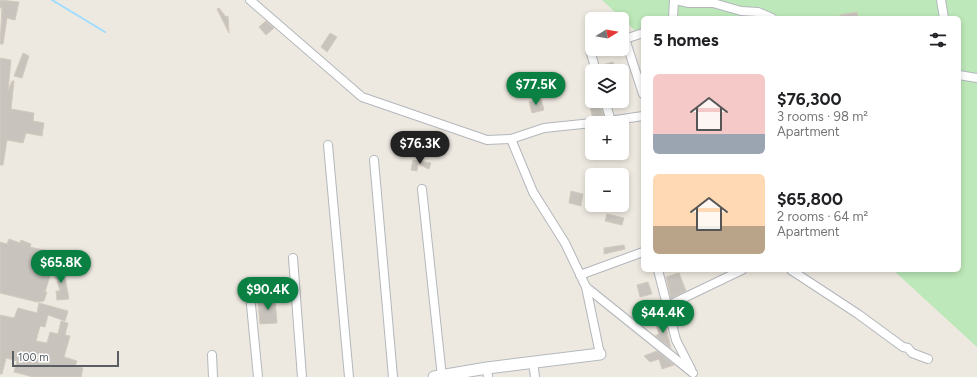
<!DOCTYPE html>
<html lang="en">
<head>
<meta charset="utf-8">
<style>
  body { margin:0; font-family:Figtree,sans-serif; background:#f2f2f2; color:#202124; height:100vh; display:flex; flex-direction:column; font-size:15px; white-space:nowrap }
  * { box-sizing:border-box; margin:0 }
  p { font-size:13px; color:#757577 }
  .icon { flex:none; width:22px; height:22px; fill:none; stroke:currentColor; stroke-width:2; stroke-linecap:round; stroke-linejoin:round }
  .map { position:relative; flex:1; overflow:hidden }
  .drawer { position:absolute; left:641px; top:16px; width:320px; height:256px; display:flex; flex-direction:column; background:#fff; border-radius:6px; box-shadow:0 2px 6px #0003 }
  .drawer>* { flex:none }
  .needle { width:26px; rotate:79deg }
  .buttons { position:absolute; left:585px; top:12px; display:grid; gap:8px }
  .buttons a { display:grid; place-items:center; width:44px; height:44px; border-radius:6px; background:#fff; box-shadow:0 2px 6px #0003; font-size:20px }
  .scale { position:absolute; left:12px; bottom:10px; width:107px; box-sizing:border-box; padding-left:4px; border:2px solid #595e63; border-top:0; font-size:11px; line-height:14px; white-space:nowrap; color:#595e63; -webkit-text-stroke:3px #fff; paint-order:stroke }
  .price { position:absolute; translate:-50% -34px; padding:0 9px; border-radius:14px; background:#0b8043; color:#fff; font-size:13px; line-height:26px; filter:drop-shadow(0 1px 2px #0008) }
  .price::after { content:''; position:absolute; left:50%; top:24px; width:12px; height:9px; margin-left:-6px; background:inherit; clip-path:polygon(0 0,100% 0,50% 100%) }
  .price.current { background:#222; color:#fff }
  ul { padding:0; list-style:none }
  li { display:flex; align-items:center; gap:12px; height:100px; padding:0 12px }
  li span { display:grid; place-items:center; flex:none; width:112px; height:80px; border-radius:6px; color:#555 }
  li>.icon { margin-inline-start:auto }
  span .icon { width:48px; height:48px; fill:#fffc; stroke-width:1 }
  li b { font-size:17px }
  h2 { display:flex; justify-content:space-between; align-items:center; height:48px; padding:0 12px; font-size:17px }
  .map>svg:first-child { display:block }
</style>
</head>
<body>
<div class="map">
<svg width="977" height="377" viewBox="0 0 977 377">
  <rect width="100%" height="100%" fill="#eee9e0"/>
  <path fill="#bde8b9" d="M 602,0 L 977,0 L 977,347 L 893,270 L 959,270 L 959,18 L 643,18 L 643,38 Z"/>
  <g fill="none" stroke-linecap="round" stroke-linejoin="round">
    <path stroke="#9eddff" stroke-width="2" d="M 52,0 L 105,32"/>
  </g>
  <g fill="#c8c4bd" stroke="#d3cabe">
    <path d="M 0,0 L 19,2 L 15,20 L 7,18 L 3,44 L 0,44 L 2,8 L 0,8 Z"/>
    <path d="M 219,8 L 226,17 L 228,16 L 229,33 L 217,9 Z"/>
    <path d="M 857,12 L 858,18 L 840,18 L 840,15 Z"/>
    <path d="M 266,21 L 274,28 L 266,35 L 259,27 Z"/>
    <path d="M 330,33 L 337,37 L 327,52 L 321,47 Z"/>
    <path d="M 23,53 L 29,56 L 22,78 L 14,76 Z"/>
    <path d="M 0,58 L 11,60 L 8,91 L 12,81 L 14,81 L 11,109 L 34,113 L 33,121 L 44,123 L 42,136 L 26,133 L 23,143 L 7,140 L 3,165 L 0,165 Z"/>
    <path d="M 613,62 L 616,71 L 603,71 L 602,65 Z"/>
    <path d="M 541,99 L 544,110 L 532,113 L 529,102 Z"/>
    <path d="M 600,104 L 604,116 L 593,118 L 590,107 Z"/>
    <path d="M 413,160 L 431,163 L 429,169 L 418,164 L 417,171 L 411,170 Z"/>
    <path d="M 571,191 L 583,194 L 581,206 L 569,203 Z"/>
    <path d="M 607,214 L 624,218 L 622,225 L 605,221 Z"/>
    <path d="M 9,239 L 20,243 L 21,240 L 31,244 L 30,247 L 47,251 L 55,255 L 50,270 L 52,269 L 45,292 L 47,292 L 44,301 L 37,302 L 0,293 L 0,242 L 7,244 Z"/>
    <path d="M 624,245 L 625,249 L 604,254 L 604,248 Z"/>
    <path d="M 63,267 L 69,299 L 57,300 L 56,291 L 60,291 L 57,280 L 55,278 L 54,269 Z"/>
    <path d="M 679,273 L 686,291 L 671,298 L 666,277 Z"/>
    <path d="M 648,282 L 652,294 L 640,297 L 637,285 Z"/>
    <path d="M 275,298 L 277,323 L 260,324 L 258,300 Z"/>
    <path d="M 39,303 L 68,311 L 65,321 L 48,315 L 45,327 L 40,326 L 36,341 L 47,343 L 50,332 L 58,334 L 61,321 L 68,323 L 65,335 L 70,336 L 64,357 L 77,361 L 75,366 L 83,368 L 81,377 L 33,377 L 22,374 L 14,372 L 17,361 L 6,358 L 2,374 L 0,374 L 0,315 L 14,318 L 18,308 L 37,313 Z"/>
    <path d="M 666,322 L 667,328 L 666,328 L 671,348 L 655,336 L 659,334 L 656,325 Z"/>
    <path d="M 657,351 L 674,365 L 662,369 L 659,359 L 650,362 L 644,356 Z"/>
  </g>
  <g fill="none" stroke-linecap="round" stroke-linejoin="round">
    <g stroke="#b3b7bc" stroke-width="10">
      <g id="street">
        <path d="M 250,0 L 362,97 L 487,140 L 511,139 L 544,128 L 592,123"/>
        <path d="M 675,0 L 689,3 L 713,3 L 741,11 L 758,12 L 772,18"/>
        <path d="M 941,0 L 944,18"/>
        <path d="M 673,18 L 674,0"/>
        <path d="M 625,39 L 643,94"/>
        <path d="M 622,40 L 643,33"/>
        <path d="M 594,49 L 590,50 L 596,71"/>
        <path d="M 959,75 L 977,78"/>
        <path d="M 605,101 L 611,121"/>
        <path d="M 595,123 L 643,116"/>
        <path d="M 511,139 L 533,192 L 565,243 L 586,287 L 693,373"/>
        <path d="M 328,145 L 349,377"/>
        <path d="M 374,160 L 393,377"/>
        <path d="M 422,189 L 442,377"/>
        <path d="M 293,258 L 302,377"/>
        <path d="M 658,270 L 676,340 L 691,369"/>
        <path d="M 791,270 L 858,314 L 903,347 L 908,348 L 912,353 L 928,359"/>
        <path d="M 580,275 L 643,252"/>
        <path d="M 586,287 L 600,354"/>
        <path d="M 251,305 L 258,377"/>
        <path d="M 667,306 L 742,270"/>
        <path d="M 212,355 L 213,377"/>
        <path d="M 533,362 L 535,377"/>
        <path d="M 487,368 L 488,377"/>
      </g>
    </g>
    <g stroke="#b4b9be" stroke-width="13">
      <path id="secondary" d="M 434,377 L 487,368 L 600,354"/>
    </g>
    <use href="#street" stroke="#fff" stroke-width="8"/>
    <use href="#secondary" stroke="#fff" stroke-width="11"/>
  </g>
</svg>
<div class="buttons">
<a><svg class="needle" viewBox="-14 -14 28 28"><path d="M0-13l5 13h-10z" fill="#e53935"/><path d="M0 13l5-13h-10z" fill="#757577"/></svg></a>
<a><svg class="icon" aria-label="layers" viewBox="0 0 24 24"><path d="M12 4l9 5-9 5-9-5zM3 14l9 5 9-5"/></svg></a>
<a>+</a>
<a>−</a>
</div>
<div class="scale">100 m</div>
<b class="price" style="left:536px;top:106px">$77.5K</b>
<b class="price current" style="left:420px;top:165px">$76.3K</b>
<b class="price" style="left:61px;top:284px">$65.8K</b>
<b class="price" style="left:268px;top:311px">$90.4K</b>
<b class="price" style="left:663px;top:334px">$44.4K</b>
<section class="drawer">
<h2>5 homes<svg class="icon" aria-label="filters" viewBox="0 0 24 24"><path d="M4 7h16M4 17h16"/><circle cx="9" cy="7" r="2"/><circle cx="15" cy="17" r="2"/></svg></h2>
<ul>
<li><span style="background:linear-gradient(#f6c9c9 75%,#9aa5b1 0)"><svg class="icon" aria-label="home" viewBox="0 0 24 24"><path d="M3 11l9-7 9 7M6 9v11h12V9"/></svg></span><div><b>$76,300</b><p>3 rooms · 98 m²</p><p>Apartment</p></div></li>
<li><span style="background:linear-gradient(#ffd9b3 65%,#b9a48a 0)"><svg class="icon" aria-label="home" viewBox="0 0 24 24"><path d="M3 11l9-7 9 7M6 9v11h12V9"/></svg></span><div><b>$65,800</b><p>2 rooms · 64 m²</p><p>Apartment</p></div></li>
</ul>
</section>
</div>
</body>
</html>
